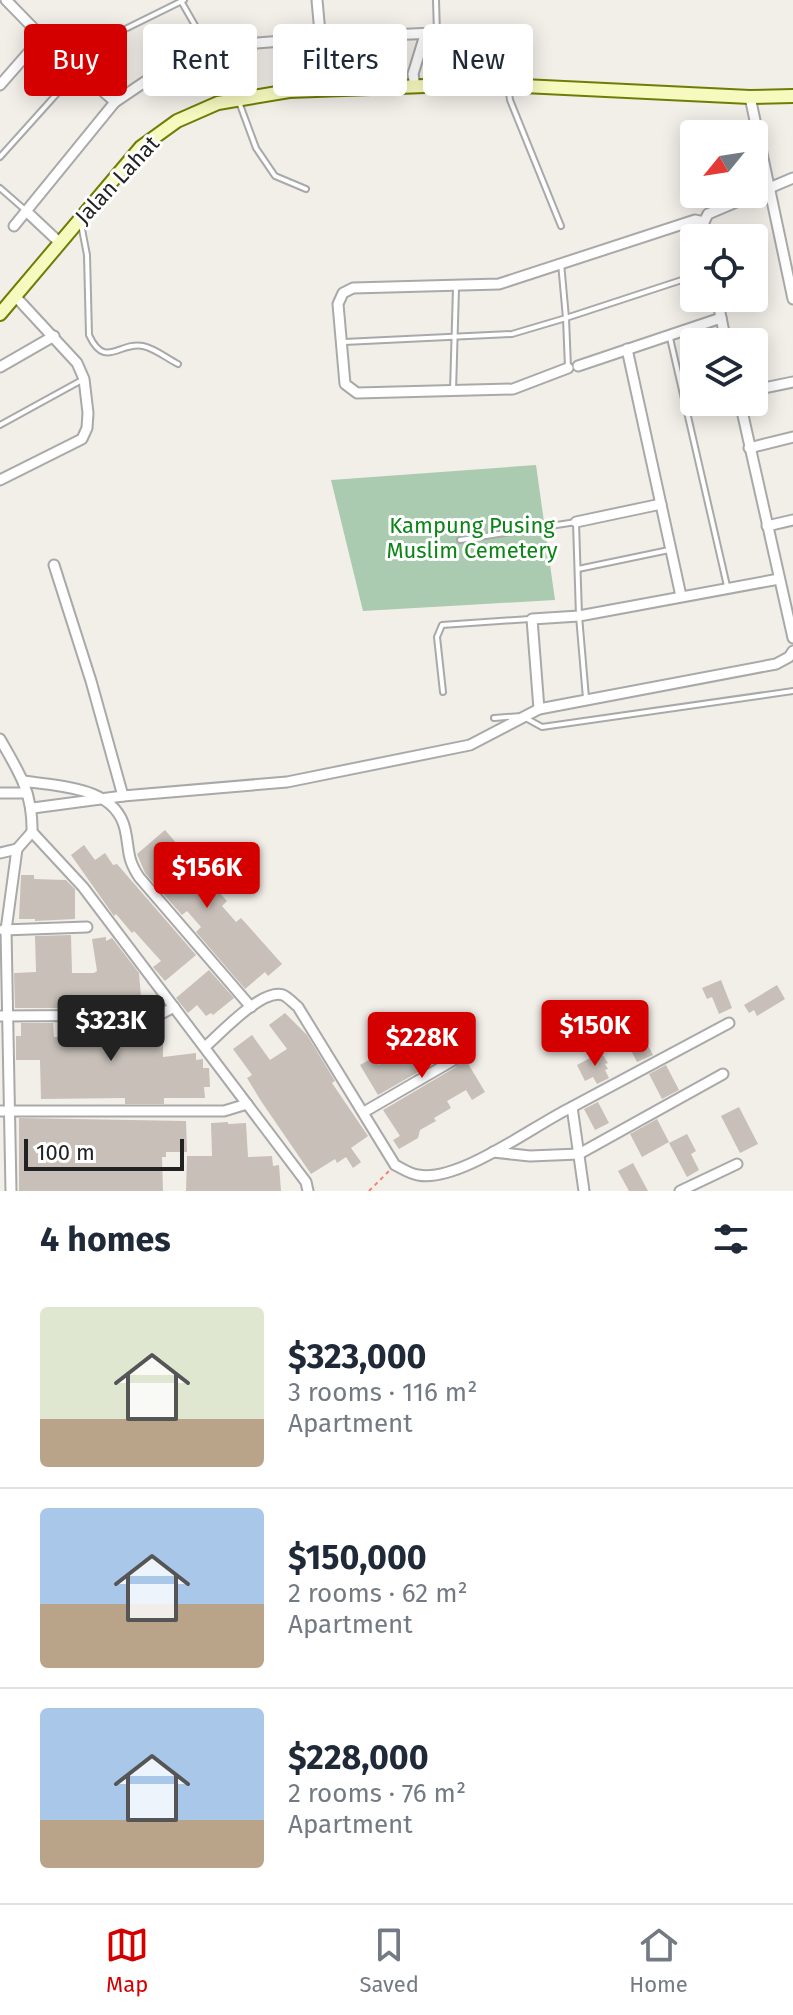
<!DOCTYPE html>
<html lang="en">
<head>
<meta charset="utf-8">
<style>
  body { margin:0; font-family:"Fira Sans",sans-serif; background:#f2f2f3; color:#1f2937; height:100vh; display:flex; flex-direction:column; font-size:30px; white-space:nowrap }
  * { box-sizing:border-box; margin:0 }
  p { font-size:26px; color:#747a83 }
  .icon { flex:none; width:44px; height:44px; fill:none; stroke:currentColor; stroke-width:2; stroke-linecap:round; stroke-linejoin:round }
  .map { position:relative; height:1191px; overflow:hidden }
  .drawer { display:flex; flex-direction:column; background:#fff; flex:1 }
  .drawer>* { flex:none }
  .hud { position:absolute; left:24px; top:24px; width:746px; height:72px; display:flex; gap:16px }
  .needle { width:52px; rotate:240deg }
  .fabs { position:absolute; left:680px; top:120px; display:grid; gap:16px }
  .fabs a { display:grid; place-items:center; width:88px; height:88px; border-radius:8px; background:#fff; box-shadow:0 4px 20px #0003; font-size:40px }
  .scale { position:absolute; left:24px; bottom:20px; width:160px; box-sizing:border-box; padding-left:8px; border:4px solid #222; border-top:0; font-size:22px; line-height:28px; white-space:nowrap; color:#222; -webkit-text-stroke:6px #fff; paint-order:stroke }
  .price { position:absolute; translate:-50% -68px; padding:0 18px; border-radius:8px; background:#d40000; color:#fff; font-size:26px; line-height:52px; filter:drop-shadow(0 2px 4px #0008) }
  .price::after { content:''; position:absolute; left:50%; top:48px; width:24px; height:18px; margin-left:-12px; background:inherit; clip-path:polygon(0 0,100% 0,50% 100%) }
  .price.active { background:#222; color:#fff }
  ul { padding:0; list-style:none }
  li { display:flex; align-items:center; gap:24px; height:200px; padding:0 40px }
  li+li { border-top:2px solid #e0e1e3 }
  li span { display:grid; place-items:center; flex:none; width:224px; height:160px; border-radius:8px; color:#555 }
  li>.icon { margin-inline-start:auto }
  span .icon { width:96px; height:96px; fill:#fffc; stroke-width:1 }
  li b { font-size:34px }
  h2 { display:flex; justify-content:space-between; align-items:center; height:96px; padding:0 40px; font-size:34px }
  .pill { padding:0 28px; border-radius:8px; background:#fff; box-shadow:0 4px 20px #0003; font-size:28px; line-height:72px }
  .pill.active { background:#d40000; color:#fff }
  .tabs { display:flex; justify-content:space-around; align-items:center; height:112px; border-top:2px solid #e0e1e3; background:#fff; font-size:22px; color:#747a83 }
  .tabs a { display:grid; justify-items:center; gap:4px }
  .tabs .active { color:#d40000 }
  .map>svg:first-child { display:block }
</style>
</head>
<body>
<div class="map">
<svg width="793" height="1191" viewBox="0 0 793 1191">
  <rect width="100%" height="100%" fill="#f2efe9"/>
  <path fill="#aacbaf" d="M 536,465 L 555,600 L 363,611 L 331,480 Z"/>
  <g fill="#c7bfb8">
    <path d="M 165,830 L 196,866 L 202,860 L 209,868 L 202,874 L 227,901 L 222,906 L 236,922 L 241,918 L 282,964 L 268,976 L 265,972 L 245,989 L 196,932 L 201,927 L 187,911 L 182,915 L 145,873 L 137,854 Z"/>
    <path d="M 84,845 L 95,860 L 105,853 L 113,865 L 117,864 L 196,955 L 165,981 L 153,967 L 161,961 L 134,931 L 132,933 L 116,914 L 114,916 L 71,855 Z"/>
    <path d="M 21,875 L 34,875 L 34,879 L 66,880 L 75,889 L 75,919 L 35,921 L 35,919 L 19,919 Z"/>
    <path d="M 71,935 L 72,973 L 94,973 L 97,971 L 92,939 L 106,937 L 106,941 L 112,938 L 139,973 L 142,1008 L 15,1008 L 14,973 L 36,972 L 35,936 Z"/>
    <path d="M 209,970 L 234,998 L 213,1015 L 211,1013 L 206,1016 L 197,1005 L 188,1013 L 176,998 Z"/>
    <path d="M 721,980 L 732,1008 L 719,1014 L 712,997 L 707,999 L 702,988 Z"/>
    <path d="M 777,985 L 785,999 L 757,1016 L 754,1010 L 749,1013 L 744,1005 Z"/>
    <path d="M 285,1013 L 307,1035 L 335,1081 L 332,1083 L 368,1136 L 351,1148 L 361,1162 L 353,1168 L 346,1157 L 337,1163 L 335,1159 L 311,1174 L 261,1101 L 247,1078 L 252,1075 L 233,1049 L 252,1035 L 270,1060 L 287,1049 L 269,1025 Z"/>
    <path d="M 635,1019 L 653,1055 L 637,1062 L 619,1027 Z"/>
    <path d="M 442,1020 L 485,1092 L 472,1100 L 466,1090 L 447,1101 L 451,1108 L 434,1118 L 436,1121 L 420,1130 L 418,1138 L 399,1149 L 393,1140 L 400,1136 L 383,1110 L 456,1067 L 459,1058 L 455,1054 L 448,1055 L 378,1095 L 360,1065 L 374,1057 L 379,1065 L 398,1054 L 389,1041 L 405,1031 L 409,1038 Z"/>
    <path d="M 163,1022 L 163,1057 L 196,1053 L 196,1060 L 203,1059 L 203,1068 L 209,1068 L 210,1087 L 204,1087 L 205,1098 L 164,1098 L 164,1104 L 125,1104 L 125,1098 L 41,1099 L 40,1060 L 16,1060 L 16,1036 L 21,1036 L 21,1023 L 53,1023 L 54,1037 L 73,1037 L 73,1023 Z"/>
    <path d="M 601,1052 L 608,1063 L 605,1064 L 608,1069 L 605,1070 L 609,1078 L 597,1084 L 593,1077 L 585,1081 L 577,1065 Z"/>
    <path d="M 666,1065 L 679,1090 L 662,1099 L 649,1074 Z"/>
    <path d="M 598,1102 L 609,1123 L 595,1130 L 584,1109 Z"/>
    <path d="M 739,1107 L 758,1144 L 740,1153 L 721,1116 Z"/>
    <path d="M 19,1118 L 186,1121 L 187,1152 L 166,1152 L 166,1157 L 162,1157 L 163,1191 L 19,1191 Z"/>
    <path d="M 657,1119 L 669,1142 L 642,1157 L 630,1134 Z"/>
    <path d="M 228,1122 L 228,1124 L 246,1123 L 248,1157 L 272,1156 L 273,1166 L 279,1165 L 281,1191 L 186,1191 L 187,1156 L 212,1156 L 211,1123 Z"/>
    <path d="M 687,1134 L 696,1151 L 691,1154 L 699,1170 L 687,1177 L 669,1143 Z"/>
    <path d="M 633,1163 L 648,1191 L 629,1191 L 618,1171 Z"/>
  </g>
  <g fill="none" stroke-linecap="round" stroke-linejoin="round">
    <g stroke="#a9a9a9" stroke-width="8">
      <g id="service">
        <path d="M 436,0 L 437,34"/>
        <path d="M 181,1 L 208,48"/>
        <path d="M 508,86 L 510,100 L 561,226"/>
        <path d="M 239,102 L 256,148 L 275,176 L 306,189"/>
        <path d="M 0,157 L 107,38 L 184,0"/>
        <path d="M 0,188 L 24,209"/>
        <path d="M 81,224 L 87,255 L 89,335 C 105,370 120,341 143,346 C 156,349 166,358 178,364"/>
        <path d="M 670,338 L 727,586"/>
        <path d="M 344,342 L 512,334 L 566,318 L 561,263"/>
        <path d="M 568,368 L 566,318 L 694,276"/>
        <path d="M 453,391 L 456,288"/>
        <path d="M 0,425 L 82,380"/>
        <path d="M 460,540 L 576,522 L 579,616 L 586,698"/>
        <path d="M 578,569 L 669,550"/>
        <path d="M 443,692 L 437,637 L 442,625 L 530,619"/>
        <path d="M 494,718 L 522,716 L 542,727 L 793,691"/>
      </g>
    </g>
    <g stroke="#a9a9a9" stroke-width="13">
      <g id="minor">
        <path d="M 6,0 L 42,37 L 115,102"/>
        <path d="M 321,44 L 349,87"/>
        <path d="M 0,85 L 42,37"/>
        <path d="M 415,87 L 413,74 L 425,35"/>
        <path d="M 307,90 L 321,44 L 317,0"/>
        <path d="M 750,97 L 793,299"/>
        <path d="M 26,211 L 59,242"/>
        <path d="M 14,226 L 115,102 L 146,81 L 219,46 L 320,38 L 480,31"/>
        <path d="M 703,238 L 704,222 L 708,214 L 793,178"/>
        <path d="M 717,298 L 726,342"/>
        <path d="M 627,349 L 681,596"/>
        <path d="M 578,366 L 721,318"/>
        <path d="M 0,367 L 54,336"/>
        <path d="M 568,368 L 513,389 L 357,393 L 345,384 L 338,304 L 343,293 L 353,288 L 499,284 L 695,220 L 704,222"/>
        <path d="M 754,390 L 793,382"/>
        <path d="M 740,402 L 793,638"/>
        <path d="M 749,448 L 793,437"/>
        <path d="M 0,480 L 82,439 L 87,428 L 88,413 L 84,379 L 77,363 L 15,296"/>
        <path d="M 576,522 L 661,504"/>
        <path d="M 767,526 L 793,520"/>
        <path d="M 54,565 L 91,681 L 123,796"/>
        <path d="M 779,579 L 579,616 L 532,619 L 539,709 L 776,664 L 789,657 L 793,651"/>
        <path d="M 0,739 C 19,772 33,793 32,832 L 83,887 L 306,1182 L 308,1191"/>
        <path d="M 24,781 C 60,787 115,786 125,829 C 130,851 126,857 139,877 L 251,1007"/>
        <path d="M 0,793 L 27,793"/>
        <path d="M 33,808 L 123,796 L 287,782 L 470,745 L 539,709"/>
        <path d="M 0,853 L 17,849 L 32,832"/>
        <path d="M 3,930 L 87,927"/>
        <path d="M 0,1016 L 159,1015 L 174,1007"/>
        <path d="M 205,1047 C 220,1034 262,988 283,995 C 288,997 293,1003 298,1007 L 395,1165 C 403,1169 410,1174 418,1175 C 459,1183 534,1125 572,1107 L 584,1191"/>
        <path d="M 572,1107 L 729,1023"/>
        <path d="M 0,1111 L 224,1111 L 247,1104"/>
        <path d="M 364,1112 L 452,1061"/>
        <path d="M 493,1152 L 530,1156 L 579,1154 L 723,1074"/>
        <path d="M 11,1191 L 6,930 L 17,849"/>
        <path d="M 680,1191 L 737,1164"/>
      </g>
    </g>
    <g stroke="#707d05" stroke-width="16">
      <path id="secondary" d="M 0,314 L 141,147 L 177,121 L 218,103 L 289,91 L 480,84 L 750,97 L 793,96"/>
    </g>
    <path stroke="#fa8072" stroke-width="2" stroke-dasharray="4 4" stroke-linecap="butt" d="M 369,1191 L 389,1171"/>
    <use href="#service" stroke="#fff" stroke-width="4"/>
    <use href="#minor" stroke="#fff" stroke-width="9"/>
    <use href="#secondary" stroke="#f7fabf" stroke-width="12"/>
  </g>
  <g text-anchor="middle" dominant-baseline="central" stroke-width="6" stroke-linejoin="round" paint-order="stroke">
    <g font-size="22" fill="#222" stroke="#fff">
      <text transform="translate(117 180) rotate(-47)">Jalan Lahat</text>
    </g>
    <g font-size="22" fill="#0c8416" stroke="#fff">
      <text x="472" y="525">Kampung Pusing<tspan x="472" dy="25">Muslim Cemetery</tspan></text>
    </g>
  </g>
</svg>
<div class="fabs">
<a><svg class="needle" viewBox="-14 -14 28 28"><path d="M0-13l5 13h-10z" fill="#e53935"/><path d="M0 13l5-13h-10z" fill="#747a83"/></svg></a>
<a><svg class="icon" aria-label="locate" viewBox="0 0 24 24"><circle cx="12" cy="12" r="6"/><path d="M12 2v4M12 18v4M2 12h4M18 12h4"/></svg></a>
<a><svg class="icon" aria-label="layers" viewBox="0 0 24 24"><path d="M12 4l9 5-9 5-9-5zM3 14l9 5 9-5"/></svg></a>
</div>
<div class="scale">100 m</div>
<b class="price" style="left:207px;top:910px">$156K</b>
<b class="price active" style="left:111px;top:1063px">$323K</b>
<b class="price" style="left:595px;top:1068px">$150K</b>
<b class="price" style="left:422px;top:1080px">$228K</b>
<div class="hud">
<a class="pill active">Buy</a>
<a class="pill">Rent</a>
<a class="pill">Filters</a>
<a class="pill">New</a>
</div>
</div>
<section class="drawer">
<h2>4 homes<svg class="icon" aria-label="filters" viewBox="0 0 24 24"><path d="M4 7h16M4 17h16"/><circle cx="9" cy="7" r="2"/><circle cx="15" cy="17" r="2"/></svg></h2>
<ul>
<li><span style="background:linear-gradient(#dfe7d0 70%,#b9a48a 0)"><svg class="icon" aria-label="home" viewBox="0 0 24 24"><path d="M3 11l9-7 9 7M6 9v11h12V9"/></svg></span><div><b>$323,000</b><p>3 rooms · 116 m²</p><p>Apartment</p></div></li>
<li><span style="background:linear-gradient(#a9c7e8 60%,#b9a48a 0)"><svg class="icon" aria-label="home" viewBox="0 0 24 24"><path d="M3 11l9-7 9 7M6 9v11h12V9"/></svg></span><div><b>$150,000</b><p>2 rooms · 62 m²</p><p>Apartment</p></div></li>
<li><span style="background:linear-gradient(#a9c7e8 70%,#b9a48a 0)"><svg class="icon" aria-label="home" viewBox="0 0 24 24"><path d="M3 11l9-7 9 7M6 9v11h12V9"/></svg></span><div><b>$228,000</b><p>2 rooms · 76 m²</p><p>Apartment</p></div></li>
</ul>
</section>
<nav class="tabs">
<a class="active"><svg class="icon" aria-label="map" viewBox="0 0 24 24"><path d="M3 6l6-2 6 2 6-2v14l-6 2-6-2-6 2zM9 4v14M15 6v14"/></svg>Map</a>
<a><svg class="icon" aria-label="saved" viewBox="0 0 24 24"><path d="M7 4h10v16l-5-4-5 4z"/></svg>Saved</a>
<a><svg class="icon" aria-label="home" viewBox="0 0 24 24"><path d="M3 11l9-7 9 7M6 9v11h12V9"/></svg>Home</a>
</nav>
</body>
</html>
